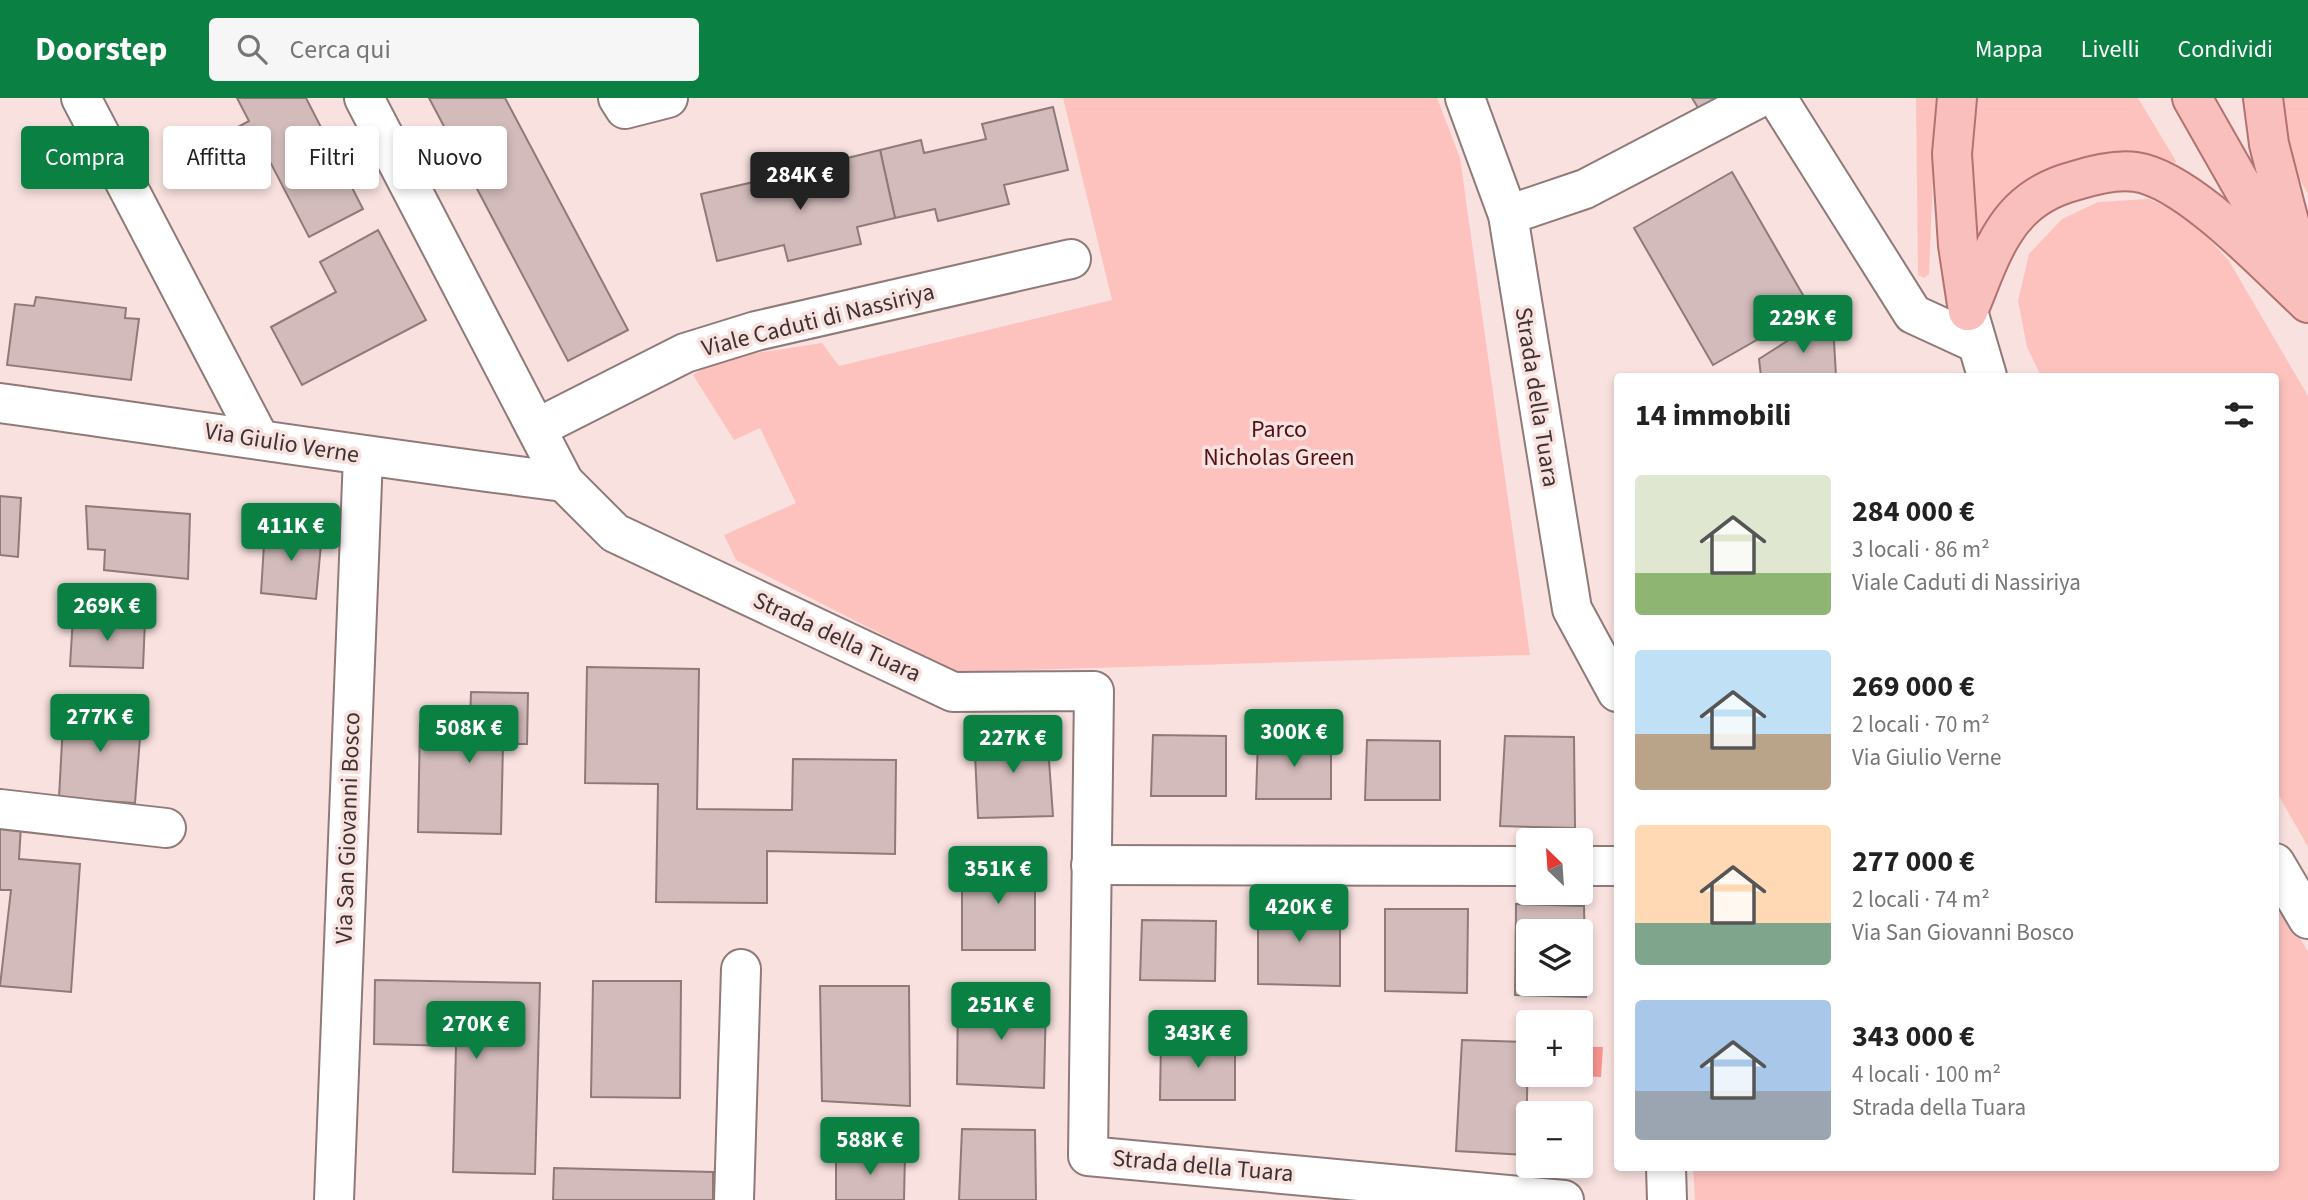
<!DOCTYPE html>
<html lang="it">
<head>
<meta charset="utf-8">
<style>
  body { margin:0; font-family:"Source Sans 3",sans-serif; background:#f6f6f6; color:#222; height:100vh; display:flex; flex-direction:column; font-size:26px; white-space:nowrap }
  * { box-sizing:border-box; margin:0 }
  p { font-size:23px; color:#767676 }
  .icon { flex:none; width:38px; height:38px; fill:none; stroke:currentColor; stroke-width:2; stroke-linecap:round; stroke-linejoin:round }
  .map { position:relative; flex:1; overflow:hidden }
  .drawer { position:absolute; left:1614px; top:275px; width:665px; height:798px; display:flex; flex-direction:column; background:#fff; border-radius:7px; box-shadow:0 4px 10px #0003 }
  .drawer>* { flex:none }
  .hud { position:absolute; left:21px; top:28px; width:665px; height:63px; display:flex; gap:14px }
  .needle { width:46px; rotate:335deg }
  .tools { position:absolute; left:1516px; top:730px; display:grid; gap:14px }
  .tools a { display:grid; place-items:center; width:77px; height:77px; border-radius:7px; background:#fff; box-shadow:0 4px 10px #0003; font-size:35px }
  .price { position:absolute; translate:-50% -60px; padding:0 16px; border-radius:7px; background:#0b8043; color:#fff; font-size:23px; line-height:46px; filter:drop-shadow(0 2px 4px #0008) }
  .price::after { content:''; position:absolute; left:50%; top:42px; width:21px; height:16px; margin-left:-10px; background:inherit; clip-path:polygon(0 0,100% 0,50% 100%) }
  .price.current { background:#222; color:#fff }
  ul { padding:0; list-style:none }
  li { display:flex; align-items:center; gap:21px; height:175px; padding:0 21px }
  li span { display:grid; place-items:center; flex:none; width:196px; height:140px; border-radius:7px; color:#555 }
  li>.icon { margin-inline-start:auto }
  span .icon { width:84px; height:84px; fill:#fffc; stroke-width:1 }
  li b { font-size:30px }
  h2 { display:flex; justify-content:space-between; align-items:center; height:84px; padding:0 21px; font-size:30px }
  .pill { padding:0 24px; border-radius:7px; background:#fff; box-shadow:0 4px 10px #0003; font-size:24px; line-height:63px }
  .pill.current { background:#0b8043; color:#fff }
  header { display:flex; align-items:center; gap:42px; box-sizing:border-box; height:98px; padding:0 35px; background:#0b8043; color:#fff }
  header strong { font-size:33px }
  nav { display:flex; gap:38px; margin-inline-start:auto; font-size:24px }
  .search { width:490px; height:63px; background:#f6f6f6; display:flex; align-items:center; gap:18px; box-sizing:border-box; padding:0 24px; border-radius:7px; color:#767676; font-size:26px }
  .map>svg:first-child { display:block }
</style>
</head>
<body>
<header>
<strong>Doorstep</strong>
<div class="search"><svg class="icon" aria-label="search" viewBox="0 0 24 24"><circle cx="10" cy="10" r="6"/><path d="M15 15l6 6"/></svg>Cerca qui</div>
<nav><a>Mappa</a><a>Livelli</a><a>Condividi</a></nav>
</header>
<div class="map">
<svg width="2308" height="1102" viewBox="0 0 2308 1102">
  <rect width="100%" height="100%" fill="#f8e1df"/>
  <g fill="#fdc2be">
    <path d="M 1063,0 L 1437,0 L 1460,60 L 1530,557 L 956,574 L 736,462 L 724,437 L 796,405 L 760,330 L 734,342 L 693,277 L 717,261 L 822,245 L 839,268 L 1112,202 Z"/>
    <path d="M 1916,0 L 1939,0 L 1933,76 L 1929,176 L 1924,180 L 1918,177 Z"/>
    <path d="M 1976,0 L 2138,0 L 2176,63 L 2173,68 L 2099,61 L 1977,165 L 1969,95 Z"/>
    <path d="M 2283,0 L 2308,0 L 2308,96 L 2289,62 Z"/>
    <path d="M 2149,101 L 2189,119 L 2229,163 L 2308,298 L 2308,749 L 2275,691 L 2275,278 L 2041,278 L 2027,249 L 2018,203 L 2029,156 L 2062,121 L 2098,104 Z"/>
    <path d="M 2281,806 L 2308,854 L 2308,1102 L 1695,1102 L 1693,1069 L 2275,1069 L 2275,808 Z"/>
  </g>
  <path fill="#f9938f" d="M 1580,949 L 1603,949 L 1601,979 L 1564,977 L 1580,976 Z"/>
  <g fill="#d2bbba" stroke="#8f7a79" stroke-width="2" fill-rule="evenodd">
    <path d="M 237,0 L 306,0 L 363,111 L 309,139 L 265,54 L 242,66 L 227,35 L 249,23 Z"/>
    <path d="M 429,0 L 505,0 L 628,232 L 568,263 Z"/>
    <path d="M 1692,0 L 1723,0 L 1700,13 Z"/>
    <path d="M 1053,9 L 1068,72 L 1004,87 L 1009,106 L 938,123 L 935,111 L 895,120 L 880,52 L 921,42 L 924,55 L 986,41 L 982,26 Z"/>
    <path d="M 880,52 L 895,120 L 857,129 L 861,146 L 788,163 L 784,147 L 717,163 L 701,96 L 771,80 L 774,92 L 838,77 L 835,63 Z"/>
    <path d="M 1732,74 L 1811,211 L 1713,267 L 1634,130 Z"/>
    <path d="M 378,132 L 426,222 L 302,287 L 271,229 L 336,194 L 320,164 Z"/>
    <path d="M 36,199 L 126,210 L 125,220 L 139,221 L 131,282 L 7,267 L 15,206 L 34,208 Z"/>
    <path d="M 1822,221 L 1834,243 L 1836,278 L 1761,278 L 1759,261 Z"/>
    <path d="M 0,398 L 21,400 L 18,459 L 0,457 Z"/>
    <path d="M 86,408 L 190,416 L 188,481 L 104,472 L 105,452 L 88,451 Z"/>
    <path d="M 265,430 L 322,435 L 316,501 L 261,495 Z"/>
    <path d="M 73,519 L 145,523 L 143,570 L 70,568 Z"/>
    <path d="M 587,569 L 699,571 L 697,711 L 792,712 L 793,661 L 896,662 L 895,756 L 767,753 L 767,805 L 656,804 L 658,686 L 585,685 Z"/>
    <path d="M 471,594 L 528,595 L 527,646 L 503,646 L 501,736 L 418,734 L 420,625 L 470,625 Z"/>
    <path d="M 64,606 L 142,613 L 135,705 L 59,700 Z"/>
    <path d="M 974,635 L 1047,635 L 1053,718 L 978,720 Z"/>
    <path d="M 1153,637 L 1226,638 L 1226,698 L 1151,698 Z"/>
    <path d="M 1505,638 L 1574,639 L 1575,730 L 1500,728 Z"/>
    <path d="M 1258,641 L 1331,642 L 1331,701 L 1256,701 Z"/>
    <path d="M 1367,642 L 1440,643 L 1440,702 L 1365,702 Z"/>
    <path d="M 0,724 L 21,727 L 19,761 L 80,766 L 71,894 L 0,888 L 11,792 L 0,792 Z"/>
    <rect x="962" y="765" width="73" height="87"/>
    <path d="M 1258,804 L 1340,804 L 1340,888 L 1258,886 Z"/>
    <path d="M 1516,806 L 1584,808 L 1586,899 L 1515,897 ZM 1528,833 L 1580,833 L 1580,886 L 1528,886 Z"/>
    <path d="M 1385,811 L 1468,811 L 1467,895 L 1385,893 Z"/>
    <path d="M 1142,822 L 1216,823 L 1215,883 L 1140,882 Z"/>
    <path d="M 375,882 L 540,885 L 535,1076 L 453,1074 L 456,948 L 374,946 Z"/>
    <path d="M 593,883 L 681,883 L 680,1000 L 591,999 Z"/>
    <path d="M 820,888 L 909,888 L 910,1008 L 822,1003 Z"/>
    <path d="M 958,899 L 1046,902 L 1044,990 L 957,986 Z"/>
    <path d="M 1161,941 L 1235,943 L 1235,1002 L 1160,1002 Z"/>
    <path d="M 1462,942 L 1528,944 L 1526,1057 L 1456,1053 Z"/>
    <path d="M 962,1031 L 1035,1032 L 1036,1102 L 959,1102 Z"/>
    <path d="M 836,1056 L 905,1056 L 904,1102 L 836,1102 Z"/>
    <path d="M 554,1070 L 713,1074 L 713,1102 L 553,1102 Z"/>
  </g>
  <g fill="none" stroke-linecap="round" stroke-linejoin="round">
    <g stroke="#8f7a79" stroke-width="42">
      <g id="minor">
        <path d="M 81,0 L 259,340"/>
        <path d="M 364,0 L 564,384 L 615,435 L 953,594 L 1094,593 L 1088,1058 L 1564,1102"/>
        <path d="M 618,0 L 625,11 L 668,0"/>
        <path d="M 1465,0 L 1508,117 L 1572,511 L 1617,594"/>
        <path d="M 1777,0 L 1913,216 L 1976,245"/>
        <path d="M 1508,117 L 1585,91 L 1759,0"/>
        <path d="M 1970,220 L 1987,278"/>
        <path d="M 0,305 C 188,331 376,360 564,384"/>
        <path d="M 537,330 L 685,255 L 756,233 L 1071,161"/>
        <path d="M 0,711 L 166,730"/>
        <path d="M 2275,765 L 2308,821"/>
        <path d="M 1091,767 L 1528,768"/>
        <path d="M 1580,768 L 1617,768"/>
        <path d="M 1666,1069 L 1667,1102"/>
        <path d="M 334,1102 L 363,358"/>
        <path d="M 734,1102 L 741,871"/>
      </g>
    </g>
    <g stroke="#b3726f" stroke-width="42">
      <g id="major">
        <path d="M 1957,0 L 1952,56 L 1958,147 L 1968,213"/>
        <path d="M 2192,0 L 2291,174"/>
        <path d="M 2263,0 L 2269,46 L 2298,159"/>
        <path d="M 1968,213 C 1979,188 1988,158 2003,135 C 2019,108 2044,91 2074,83 C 2093,77 2116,71 2136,74 C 2189,82 2268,168 2308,205"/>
      </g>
    </g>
    <use href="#minor" stroke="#fff" stroke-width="38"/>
    <use href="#major" stroke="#f8bfbc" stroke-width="38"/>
  </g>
  <g text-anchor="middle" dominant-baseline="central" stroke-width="7" stroke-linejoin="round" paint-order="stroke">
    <g font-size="24" fill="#3c3332" stroke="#f8e1df">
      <text transform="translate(818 222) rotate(-14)">Viale Caduti di Nassiriya</text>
      <text transform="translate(1537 299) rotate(81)">Strada della Tuara</text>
      <text transform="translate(282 345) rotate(9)">Via Giulio Verne</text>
      <text transform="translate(837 539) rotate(25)">Strada della Tuara</text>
      <text transform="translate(348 730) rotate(-88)">Via San Giovanni Bosco</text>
      <text transform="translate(1203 1068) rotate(5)">Strada della Tuara</text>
    </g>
    <g font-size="24" fill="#511215" stroke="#f8e1df">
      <text x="1279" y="331">Parco<tspan x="1279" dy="28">Nicholas Green</tspan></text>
    </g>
  </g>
</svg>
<div class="tools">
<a><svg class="needle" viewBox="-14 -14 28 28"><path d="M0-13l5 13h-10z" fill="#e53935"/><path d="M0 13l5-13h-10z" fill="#767676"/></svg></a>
<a><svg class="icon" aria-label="layers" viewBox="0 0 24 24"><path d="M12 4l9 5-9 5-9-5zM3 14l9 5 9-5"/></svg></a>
<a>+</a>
<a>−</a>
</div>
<b class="price current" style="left:800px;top:114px">284K €</b>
<b class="price" style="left:1803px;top:257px">229K €</b>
<b class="price" style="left:291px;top:465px">411K €</b>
<b class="price" style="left:107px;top:545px">269K €</b>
<b class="price" style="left:100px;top:656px">277K €</b>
<b class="price" style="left:469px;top:667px">508K €</b>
<b class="price" style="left:1294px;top:671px">300K €</b>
<b class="price" style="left:1013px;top:677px">227K €</b>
<b class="price" style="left:998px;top:808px">351K €</b>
<b class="price" style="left:1299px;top:846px">420K €</b>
<b class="price" style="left:1001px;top:944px">251K €</b>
<b class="price" style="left:476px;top:963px">270K €</b>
<b class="price" style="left:1198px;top:972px">343K €</b>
<b class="price" style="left:870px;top:1079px">588K €</b>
<div class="hud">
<a class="pill current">Compra</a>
<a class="pill">Affitta</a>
<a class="pill">Filtri</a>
<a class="pill">Nuovo</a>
</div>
<section class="drawer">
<h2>14 immobili<svg class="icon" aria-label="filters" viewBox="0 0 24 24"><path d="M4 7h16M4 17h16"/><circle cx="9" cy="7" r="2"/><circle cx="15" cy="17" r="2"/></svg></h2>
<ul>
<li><span style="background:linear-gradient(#dfe7d0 70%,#8fb573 0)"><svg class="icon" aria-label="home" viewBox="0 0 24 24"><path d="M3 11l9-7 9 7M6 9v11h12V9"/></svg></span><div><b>284 000 €</b><p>3 locali · 86 m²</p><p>Viale Caduti di Nassiriya</p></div></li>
<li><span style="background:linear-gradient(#bfe0f5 60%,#b9a48a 0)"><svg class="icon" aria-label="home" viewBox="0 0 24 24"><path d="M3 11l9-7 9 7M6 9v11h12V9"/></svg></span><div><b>269 000 €</b><p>2 locali · 70 m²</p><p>Via Giulio Verne</p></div></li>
<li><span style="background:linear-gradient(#ffd9b3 70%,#7fa58c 0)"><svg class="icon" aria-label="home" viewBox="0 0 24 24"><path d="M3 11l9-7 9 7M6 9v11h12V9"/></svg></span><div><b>277 000 €</b><p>2 locali · 74 m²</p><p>Via San Giovanni Bosco</p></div></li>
<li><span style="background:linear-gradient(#a9c7e8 65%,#9aa5b1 0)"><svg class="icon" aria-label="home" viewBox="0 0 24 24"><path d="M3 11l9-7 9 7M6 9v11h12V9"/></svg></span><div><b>343 000 €</b><p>4 locali · 100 m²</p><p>Strada della Tuara</p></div></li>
</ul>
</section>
</div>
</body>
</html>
